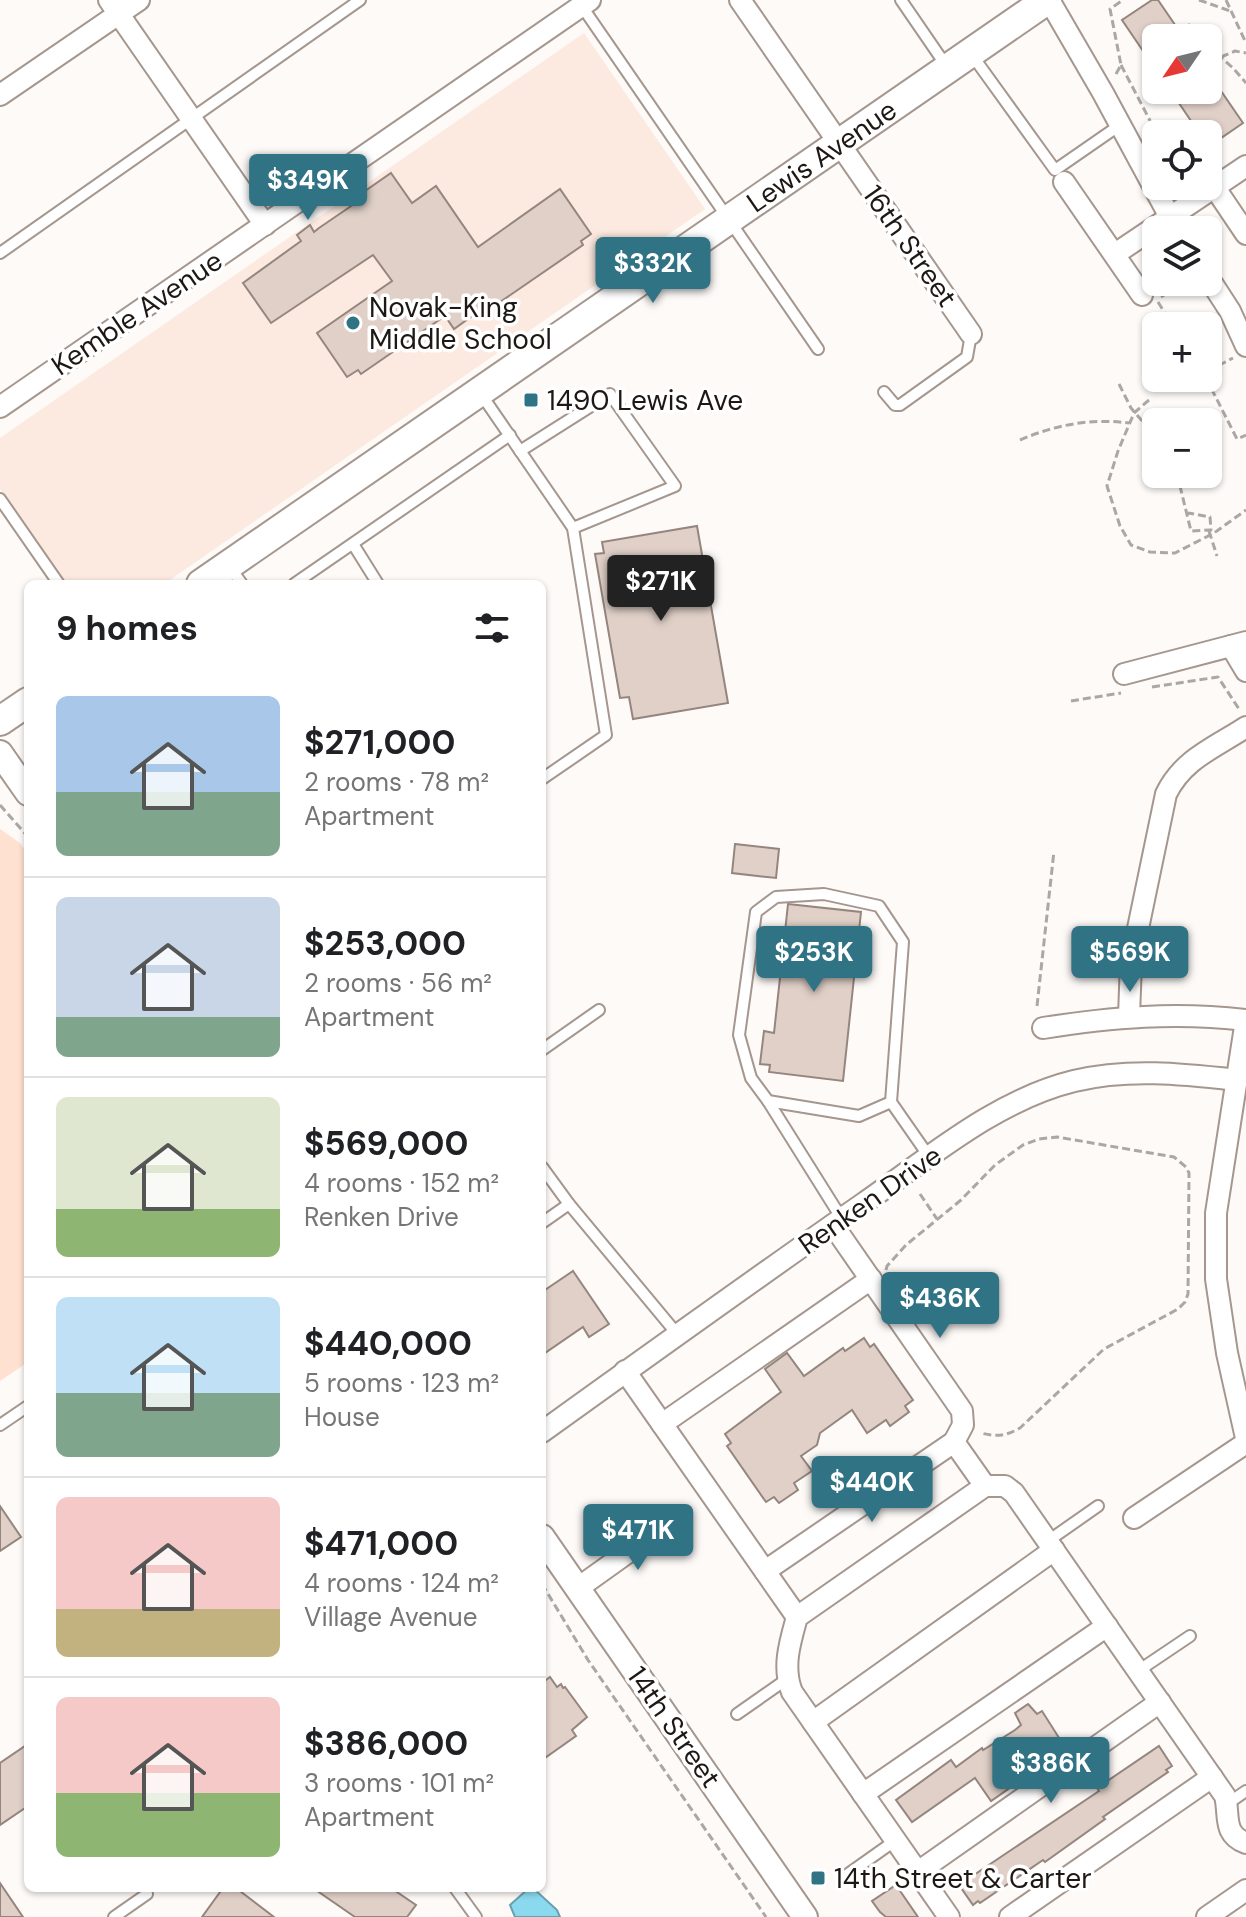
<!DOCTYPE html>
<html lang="en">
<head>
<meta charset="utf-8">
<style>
  body { margin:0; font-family:"DM Sans",sans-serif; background:#f2f2f2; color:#202124; height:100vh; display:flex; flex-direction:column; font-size:30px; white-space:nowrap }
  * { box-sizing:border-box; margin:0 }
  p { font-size:26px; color:#757577 }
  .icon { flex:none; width:44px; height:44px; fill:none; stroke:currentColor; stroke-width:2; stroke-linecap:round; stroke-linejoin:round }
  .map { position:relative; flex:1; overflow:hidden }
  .side { position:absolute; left:24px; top:580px; width:522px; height:1312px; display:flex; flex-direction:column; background:#fff; border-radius:12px; box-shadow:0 2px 6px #0004 }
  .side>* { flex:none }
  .needle { width:52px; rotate:235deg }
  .controls { position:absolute; left:1142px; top:24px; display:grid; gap:16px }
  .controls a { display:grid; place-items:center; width:80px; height:80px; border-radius:12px; background:#fff; box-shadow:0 2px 6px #0004; font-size:40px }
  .price { position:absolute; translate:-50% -68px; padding:0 18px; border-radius:8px; background:#307384; color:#fff; font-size:26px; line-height:52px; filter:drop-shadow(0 2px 4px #0008) }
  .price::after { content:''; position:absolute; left:50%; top:48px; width:24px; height:18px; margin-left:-12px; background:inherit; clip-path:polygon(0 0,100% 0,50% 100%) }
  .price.active { background:#222; color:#fff }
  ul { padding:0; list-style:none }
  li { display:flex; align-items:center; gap:24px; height:200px; padding:0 32px }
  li+li { border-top:2px solid #e0e0e0 }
  li span { display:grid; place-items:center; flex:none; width:224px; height:160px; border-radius:12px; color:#555 }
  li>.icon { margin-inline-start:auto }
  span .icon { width:96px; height:96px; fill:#fffc; stroke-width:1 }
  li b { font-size:34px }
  h2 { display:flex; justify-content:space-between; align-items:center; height:96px; padding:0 32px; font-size:34px }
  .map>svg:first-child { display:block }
</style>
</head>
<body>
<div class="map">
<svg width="1246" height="1917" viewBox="0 0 1246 1917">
  <rect width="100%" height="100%" fill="#fdfaf8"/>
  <path fill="#fce9df" d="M 584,33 L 705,209 L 164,584 L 66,584 L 0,489 L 0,438 Z"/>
  <path fill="#ffe1d1" d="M 0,829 L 20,843 L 28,855 L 28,1362 L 0,1381 Z"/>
  <path fill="#8ad9ee" stroke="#6a9fad" stroke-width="2" d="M 529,1888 L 533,1888 L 557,1910 L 560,1917 L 515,1917 L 510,1905 Z"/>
  <g fill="#e0d0c8" stroke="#94867e" stroke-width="2">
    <path d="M 1152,0 L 1158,0 L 1184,38 L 1156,38 L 1156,70 L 1122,20 Z"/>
    <path d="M 1208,72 L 1243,123 L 1208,147 L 1208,134 L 1200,134 L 1170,90 L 1208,90 Z"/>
    <path d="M 391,173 L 412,203 L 436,186 L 478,247 L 560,189 L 591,234 L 581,241 L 583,245 L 477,318 L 475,314 L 454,329 L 445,316 L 361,374 L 358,370 L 347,377 L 317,333 L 392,281 L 373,255 L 271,323 L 243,283 L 301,241 L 297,235 L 310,225 L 314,232 L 319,228 L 357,202 L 355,198 Z"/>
    <path d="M 697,526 L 728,703 L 633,719 L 629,697 L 620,698 L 595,554 L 604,553 L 602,542 Z"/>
    <path d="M 735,844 L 779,849 L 776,878 L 732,873 Z"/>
    <path d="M 788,904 L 861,912 L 843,1081 L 769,1072 L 770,1065 L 760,1064 L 764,1031 L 774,1033 Z"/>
    <path d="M 573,1271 L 609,1324 L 589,1337 L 583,1327 L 542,1355 L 542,1292 Z"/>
    <path d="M 864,1338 L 870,1347 L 874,1344 L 913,1400 L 905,1406 L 909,1412 L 890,1426 L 886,1420 L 867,1433 L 852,1410 L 820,1433 L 817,1445 L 801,1456 L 812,1471 L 794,1483 L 798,1490 L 779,1503 L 774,1497 L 766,1502 L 727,1446 L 731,1443 L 725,1434 L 781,1392 L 765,1369 L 787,1353 L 804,1376 L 843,1348 L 845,1351 Z"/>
    <path d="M 0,1506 L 21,1537 L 0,1551 Z"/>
    <path d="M 550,1677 L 557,1687 L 561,1684 L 563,1688 L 565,1687 L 587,1717 L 572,1730 L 576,1736 L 542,1760 L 542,1683 Z"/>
    <path d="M 1028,1704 L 1037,1714 L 1042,1711 L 1061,1741 L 1022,1768 L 1027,1776 L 991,1801 L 975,1778 L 912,1822 L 896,1800 L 951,1760 L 956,1767 L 982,1748 L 983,1750 L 1015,1730 L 1021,1725 L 1015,1713 Z"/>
    <path d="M 28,1744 L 28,1806 L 0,1825 L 0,1763 Z"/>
    <path d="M 1159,1746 L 1172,1766 L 1166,1770 L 1168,1772 L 1103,1817 L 1105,1819 L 1045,1862 L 1043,1860 L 980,1903 L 978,1901 L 973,1905 L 959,1885 L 1099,1791 L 1097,1788 Z"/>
    <path d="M 0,1883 L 23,1917 L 0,1917 Z"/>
    <path d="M 896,1885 L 918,1917 L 886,1917 L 880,1912 L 872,1901 Z"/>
    <path d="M 223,1888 L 236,1888 L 274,1917 L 202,1917 Z"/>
    <path d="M 313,1888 L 391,1888 L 416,1905 L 407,1917 L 355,1917 Z"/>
  </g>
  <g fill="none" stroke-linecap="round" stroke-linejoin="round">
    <g stroke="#a5968e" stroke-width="14">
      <g id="service">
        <path d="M 901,0 L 947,67"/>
        <path d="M 581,5 L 818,349"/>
        <path d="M 972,55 L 1055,170 L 1120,125"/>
        <path d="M 0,253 L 360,0"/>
        <path d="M 884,392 L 895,405 L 900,405 L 967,357 L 971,334"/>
        <path d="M 481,394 L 573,528 L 606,735 L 542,779"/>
        <path d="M 520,451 L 610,394 L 675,486 L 573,528"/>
        <path d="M 0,499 L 59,584"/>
        <path d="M 353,544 L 378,584"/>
        <path d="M 229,566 L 242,584"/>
        <path d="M 294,584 L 510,435"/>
        <path d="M 542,1050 L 599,1010"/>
        <path d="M 768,1101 L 842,1219"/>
        <path d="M 891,1102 L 859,1116 L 768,1101 L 751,1078 L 739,1035 L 756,912 L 776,897 L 824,894 L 879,906 L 903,942 L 891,1102 L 930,1158"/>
        <path d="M 542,1167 L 569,1204 L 678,1335"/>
        <path d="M 542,1223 L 569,1204"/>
        <path d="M 0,1425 L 28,1406"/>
        <path d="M 1048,1541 L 1098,1506"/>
        <path d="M 1138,1671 L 1190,1636"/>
        <path d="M 737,1714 L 787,1679"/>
        <path d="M 1227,1804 L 1246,1791"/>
        <path d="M 848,1874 L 896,1840"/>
        <path d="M 455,1888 L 476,1917"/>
        <path d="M 114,1917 L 147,1894"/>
      </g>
    </g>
    <g stroke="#a5968e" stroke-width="24">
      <g id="minor">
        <path d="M 109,0 L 265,225"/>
        <path d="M 740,0 L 971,334"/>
        <path d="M 1049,0 L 1103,93 L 1177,230"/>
        <path d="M 0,95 L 139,0"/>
        <path d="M 1064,182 L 1142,295"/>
        <path d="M 1215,188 L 1246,234"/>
        <path d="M 1115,254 L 1246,166"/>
        <path d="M 1208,277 L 1230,311 L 1246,346"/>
        <path d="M 0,407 L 590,0"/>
        <path d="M 1231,646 L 1246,671"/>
        <path d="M 1124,674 L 1246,642"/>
        <path d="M 1129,1016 L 1131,962 L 1166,794 C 1183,759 1214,748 1246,727"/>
        <path d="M 1246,1020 L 1216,1213 L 1216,1279 L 1227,1353 L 1246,1438"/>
        <path d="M 1043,1028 C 1113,1017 1175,1012 1246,1020"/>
        <path d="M 833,1225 L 962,1411 L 963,1425 L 954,1442 L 985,1486"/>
        <path d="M 625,1371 L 797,1617"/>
        <path d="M 662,1424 L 871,1279"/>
        <path d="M 542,1432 C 649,1355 756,1278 864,1203 C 929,1158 996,1100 1074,1081 C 1129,1068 1182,1074 1237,1080"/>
        <path d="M 1134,1518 L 1246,1443"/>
        <path d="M 765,1571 L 954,1442"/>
        <path d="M 578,1588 L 673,1520"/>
        <path d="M 813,1722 L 1054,1550"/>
        <path d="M 863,1794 L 1107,1626"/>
        <path d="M 918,1872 L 1160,1702"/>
        <path d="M 949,1917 L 792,1692 C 782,1667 790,1642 797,1617 L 985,1486 L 1005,1486 L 1014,1493 L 1225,1796 C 1230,1815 1222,1834 1246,1843"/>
        <path d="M 1010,1917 L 1212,1777"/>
        <path d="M 1207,1917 L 1246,1890"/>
      </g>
    </g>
    <g stroke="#a5968e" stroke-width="28">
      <g id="tertiary">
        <path d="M 0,753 L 28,793"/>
        <path d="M 542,1537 L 805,1917"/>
      </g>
    </g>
    <g stroke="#a5968e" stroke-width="32">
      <g id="secondary">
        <path id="s1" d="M 201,584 L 1047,0"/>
        <path d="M 0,721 L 28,702"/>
      </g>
    </g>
    <g stroke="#aba7a4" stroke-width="3" stroke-dasharray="8 4" stroke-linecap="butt">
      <path d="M 1199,0 L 1230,11"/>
      <path d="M 1226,0 L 1246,43"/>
      <path d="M 1188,24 L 1200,38"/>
      <path d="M 1208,46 L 1233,68 L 1246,83"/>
      <path d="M 1221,57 L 1235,51 L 1246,53"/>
      <path d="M 1121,65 L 1157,134"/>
      <path d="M 1116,74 L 1121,65 L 1110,9 L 1123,0"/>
      <path d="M 1161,297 L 1171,290 L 1165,282"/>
      <path d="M 1158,302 L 1173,326"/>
      <path d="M 1208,371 L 1233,358"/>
      <path d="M 1206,378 L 1237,439 L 1246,435"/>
      <path d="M 1119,384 L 1131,408 L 1156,437"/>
      <path d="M 1149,400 L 1134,413 L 1118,451 L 1107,486 L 1120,526 L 1131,545 L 1150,552 L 1175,553 L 1214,533 L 1246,510"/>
      <path d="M 1020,440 C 1055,425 1090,418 1129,423"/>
      <path d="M 1177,474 L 1191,531 L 1211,530 L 1210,517 L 1188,513"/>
      <path d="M 1209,531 L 1217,556"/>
      <path d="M 1152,687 L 1218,677 L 1239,709"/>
      <path d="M 1071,701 L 1121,693"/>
      <path d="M 0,805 L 28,837"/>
      <path d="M 1037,1006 L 1054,851"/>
      <path d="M 920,1194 L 937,1219"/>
      <path d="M 886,1270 L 887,1266 L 906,1245 L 961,1200 L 995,1165 L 1023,1145 L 1039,1139 L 1057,1137 L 1174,1157 L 1186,1167 L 1189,1173 L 1188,1294 L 1185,1302 L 1178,1309 L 1104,1349 L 1020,1428 C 1006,1436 997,1437 981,1433"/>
      <path d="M 542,1584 L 588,1660 L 766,1917"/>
    </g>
    <use href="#service" stroke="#fff" stroke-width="10"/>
    <use href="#minor" stroke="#fff" stroke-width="20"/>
    <use href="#tertiary" stroke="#fff" stroke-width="24"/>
    <use href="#secondary" stroke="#fff" stroke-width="28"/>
  </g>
  <g fill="#307384" stroke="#fff" stroke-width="3">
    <circle cx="353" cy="323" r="8"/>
    <rect x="523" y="392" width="16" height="16" rx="4"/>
    <rect x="810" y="1870" width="16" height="16" rx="4"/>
  </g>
  <g text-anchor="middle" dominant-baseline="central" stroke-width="7" stroke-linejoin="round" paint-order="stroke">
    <g font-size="28" fill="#1e1815" stroke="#fff">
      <text stroke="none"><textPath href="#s1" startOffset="754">Lewis Avenue</textPath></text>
      <text transform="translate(910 246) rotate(55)">16th Street</text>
      <text transform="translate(137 313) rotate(-34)">Kemble Avenue</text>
      <text transform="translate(870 1200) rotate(-35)">Renken Drive</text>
      <text transform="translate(674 1727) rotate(55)">14th Street</text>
    </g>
    <g font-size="28" fill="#1e1815" stroke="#fff" text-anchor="start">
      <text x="369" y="307">Novak-King<tspan x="369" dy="32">Middle School</tspan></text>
      <text x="547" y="400">1490 Lewis Ave</text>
      <text x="834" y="1878">14th Street &amp; Carter</text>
    </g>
  </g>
</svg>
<div class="controls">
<a><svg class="needle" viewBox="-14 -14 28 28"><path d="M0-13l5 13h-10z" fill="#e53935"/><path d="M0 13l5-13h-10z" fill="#757577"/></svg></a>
<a><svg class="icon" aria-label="locate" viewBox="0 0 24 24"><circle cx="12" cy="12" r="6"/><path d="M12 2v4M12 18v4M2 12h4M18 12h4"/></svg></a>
<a><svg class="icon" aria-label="layers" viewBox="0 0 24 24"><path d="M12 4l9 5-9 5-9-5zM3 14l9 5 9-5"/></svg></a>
<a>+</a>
<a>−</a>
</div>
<b class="price" style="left:308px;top:222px">$349K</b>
<b class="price" style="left:653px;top:305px">$332K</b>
<b class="price active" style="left:661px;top:623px">$271K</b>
<b class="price" style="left:814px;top:994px">$253K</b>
<b class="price" style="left:1130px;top:994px">$569K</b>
<b class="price" style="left:940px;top:1340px">$436K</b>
<b class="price" style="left:872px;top:1524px">$440K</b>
<b class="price" style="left:638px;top:1572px">$471K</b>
<b class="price" style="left:1051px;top:1805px">$386K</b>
<section class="side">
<h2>9 homes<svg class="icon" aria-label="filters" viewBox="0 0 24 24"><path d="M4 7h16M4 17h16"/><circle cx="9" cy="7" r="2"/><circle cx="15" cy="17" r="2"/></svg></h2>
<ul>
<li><span style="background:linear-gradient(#a9c7e8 60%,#7fa58c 0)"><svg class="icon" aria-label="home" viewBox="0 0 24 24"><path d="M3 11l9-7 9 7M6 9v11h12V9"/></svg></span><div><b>$271,000</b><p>2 rooms · 78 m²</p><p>Apartment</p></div></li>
<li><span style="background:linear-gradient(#c9d6e8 75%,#7fa58c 0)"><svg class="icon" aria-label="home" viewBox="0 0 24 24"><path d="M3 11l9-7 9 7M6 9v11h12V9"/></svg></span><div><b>$253,000</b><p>2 rooms · 56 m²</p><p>Apartment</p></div></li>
<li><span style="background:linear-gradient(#dfe7d0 70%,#8fb573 0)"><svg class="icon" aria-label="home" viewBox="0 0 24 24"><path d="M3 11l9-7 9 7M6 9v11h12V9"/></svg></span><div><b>$569,000</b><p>4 rooms · 152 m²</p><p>Renken Drive</p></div></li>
<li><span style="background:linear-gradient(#bfe0f5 60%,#7fa58c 0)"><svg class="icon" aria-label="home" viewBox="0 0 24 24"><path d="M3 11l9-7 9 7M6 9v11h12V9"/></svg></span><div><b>$440,000</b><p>5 rooms · 123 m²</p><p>House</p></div></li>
<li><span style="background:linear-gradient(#f6c9c9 70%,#c2b280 0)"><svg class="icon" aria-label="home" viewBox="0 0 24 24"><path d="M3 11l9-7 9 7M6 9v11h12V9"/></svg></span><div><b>$471,000</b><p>4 rooms · 124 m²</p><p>Village Avenue</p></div></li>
<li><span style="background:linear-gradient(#f6c9c9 60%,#8fb573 0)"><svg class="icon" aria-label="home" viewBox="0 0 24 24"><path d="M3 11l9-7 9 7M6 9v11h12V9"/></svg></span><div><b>$386,000</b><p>3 rooms · 101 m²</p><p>Apartment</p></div></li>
</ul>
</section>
</div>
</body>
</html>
